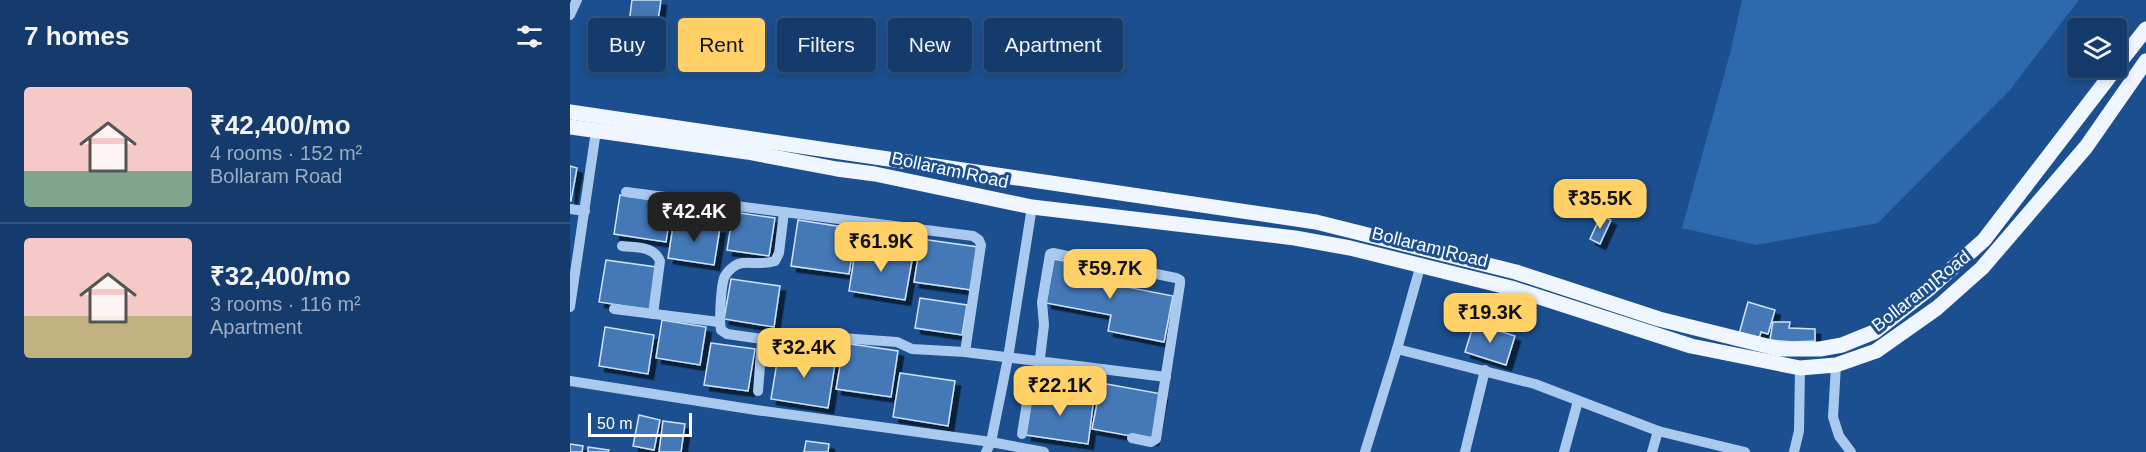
<!DOCTYPE html>
<html lang="en">
<head>
<meta charset="utf-8">
<style>
  body { margin:0; font-family:Arial,sans-serif; background:#1d4271; color:#f1f3f6; height:100vh; display:flex; flex-direction:column; font-size:22px; white-space:nowrap }
  * { box-sizing:border-box; margin:0 }
  p { font-size:20px; color:#9dadc1 }
  .icon { flex:none; width:33px; height:33px; fill:none; stroke:currentColor; stroke-width:2; stroke-linecap:round; stroke-linejoin:round }
  .map { position:relative; flex:1; overflow:hidden }
  .side { display:flex; flex-direction:column; background:#143b6b; width:570px }
  .side>* { flex:none }
  .guide { position:absolute; left:18px; top:18px; width:570px; height:54px; display:flex; gap:12px }
  .controls { position:absolute; left:1497px; top:18px; display:grid; gap:12px }
  .controls a { display:grid; place-items:center; width:60px; height:60px; border-radius:6px; background:#143b6b; box-shadow:0 3px 9px #0003,0 0 0 2px #33557e; font-size:30px }
  .scale { position:absolute; left:18px; bottom:15px; width:104px; box-sizing:border-box; padding-left:6px; border:3px solid #fff; border-top:0; font-size:16px; line-height:21px; white-space:nowrap; color:#fff; -webkit-text-stroke:4px #1b4f8f; paint-order:stroke }
  .price { position:absolute; translate:-50% -51px; padding:0 14px; border-radius:12px; background:#ffd166; color:#111; font-size:20px; line-height:39px; filter:drop-shadow(0 2px 3px #0008) }
  .price::after { content:''; position:absolute; left:50%; top:36px; width:18px; height:14px; margin-left:-9px; background:inherit; clip-path:polygon(0 0,100% 0,50% 100%) }
  .price.on { background:#222; color:#fff }
  ul { padding:0; list-style:none }
  li { display:flex; align-items:center; gap:18px; height:150px; padding:0 24px }
  li+li { border-top:2px solid #33557e }
  li span { display:grid; place-items:center; flex:none; width:168px; height:120px; border-radius:6px; color:#555 }
  li>.icon { margin-inline-start:auto }
  span .icon { width:72px; height:72px; fill:#fffc; stroke-width:1 }
  li b { font-size:26px }
  h2 { display:flex; justify-content:space-between; align-items:center; height:72px; padding:0 24px; font-size:26px }
  .tag { padding:0 21px; border-radius:6px; background:#143b6b; box-shadow:0 3px 9px #0003,0 0 0 2px #33557e; font-size:21px; line-height:54px }
  .tag.on { background:#ffd166; color:#111 }
  main { display:flex; flex:1; min-height:0 }
  .map>svg:first-child { display:block }
</style>
</head>
<body>
<main>
<section class="side">
<h2>7 homes<svg class="icon" aria-label="filters" viewBox="0 0 24 24"><path d="M4 7h16M4 17h16"/><circle cx="9" cy="7" r="2"/><circle cx="15" cy="17" r="2"/></svg></h2>
<ul>
<li><span style="background:linear-gradient(#f6c9c9 70%,#7fa58c 0)"><svg class="icon" aria-label="home" viewBox="0 0 24 24"><path d="M3 11l9-7 9 7M6 9v11h12V9"/></svg></span><div><b>₹42,400/mo</b><p>4 rooms · 152 m²</p><p>Bollaram Road</p></div></li>
<li><span style="background:linear-gradient(#f6c9c9 65%,#c2b280 0)"><svg class="icon" aria-label="home" viewBox="0 0 24 24"><path d="M3 11l9-7 9 7M6 9v11h12V9"/></svg></span><div><b>₹32,400/mo</b><p>3 rooms · 116 m²</p><p>Apartment</p></div></li>
</ul>
</section>
<div class="map">
<svg width="1576" height="452" viewBox="0 0 1576 452">
  <defs>
    <filter id="shadow"><feDropShadow dx="5.5" dy="5.5" stdDeviation="0" flood-color="#0009"/></filter>
  </defs>
  <rect width="100%" height="100%" fill="#1b4f8f"/>
  <path fill="#2e69ad" d="M 1172,0 L 1509,0 L 1439,91 L 1308,223 L 1186,245 L 1112,228 L 1161,50 Z"/>
  <g fill="#4478b7" stroke="#cfe3fa" stroke-width="1.5" filter="url(#shadow)">
    <path d="M 62,0 L 91,0 L 86,33 L 58,30 Z"/>
    <path d="M 0,166 L 7,168 L 1,201 L 0,201 Z"/>
    <path d="M 50,195 L 102,203 L 96,242 L 44,234 Z"/>
    <path d="M 163,212 L 205,218 L 199,256 L 157,250 Z"/>
    <path d="M 1031,215 L 1041,220 L 1030,244 L 1020,239 Z"/>
    <path d="M 104,220 L 150,228 L 144,265 L 98,258 Z"/>
    <path d="M 228,220 L 286,229 L 279,274 L 221,266 Z"/>
    <path d="M 351,239 L 408,247 L 401,290 L 344,282 Z"/>
    <path d="M 286,246 L 343,255 L 335,300 L 279,291 Z"/>
    <path d="M 484,259 L 533,268 L 532,274 L 542,276 L 541,284 L 603,296 L 594,342 L 538,331 L 541,315 L 476,303 Z"/>
    <path d="M 36,260 L 86,267 L 80,310 L 29,302 Z"/>
    <path d="M 161,279 L 210,286 L 204,327 L 154,319 Z"/>
    <path d="M 350,298 L 397,305 L 392,335 L 345,328 Z"/>
    <path d="M 1178,302 L 1205,310 L 1198,334 L 1191,332 L 1189,339 L 1169,334 Z"/>
    <path d="M 92,320 L 136,327 L 130,365 L 86,358 Z"/>
    <path d="M 1203,322 L 1220,322 L 1219,328 L 1245,329 L 1245,341 L 1222,342 L 1200,340 Z"/>
    <path d="M 904,323 L 945,336 L 936,365 L 895,352 Z"/>
    <path d="M 35,327 L 84,335 L 78,374 L 29,366 Z"/>
    <path d="M 141,343 L 185,349 L 178,391 L 134,385 Z"/>
    <path d="M 274,343 L 328,351 L 321,397 L 266,389 Z"/>
    <path d="M 209,350 L 266,358 L 258,408 L 201,399 Z"/>
    <path d="M 330,373 L 385,381 L 378,426 L 323,417 Z"/>
    <path d="M 531,383 L 592,394 L 583,440 L 522,429 Z"/>
    <path d="M 462,390 L 524,398 L 518,444 L 456,435 Z"/>
    <path d="M 69,415 L 90,420 L 84,450 L 63,446 Z"/>
    <path d="M 93,421 L 115,424 L 111,452 L 89,452 Z"/>
    <path d="M 236,441 L 259,444 L 258,452 L 234,452 Z"/>
    <path d="M 0,444 L 13,446 L 12,452 L 0,452 Z"/>
    <path d="M 18,447 L 39,450 L 38,452 L 18,452 Z"/>
  </g>
  <g fill="none" stroke-linecap="round" stroke-linejoin="round">
    <g stroke="#a9c9ee" stroke-width="10">
      <path d="M 0,15 L 7,0"/>
      <path d="M 56,192 L 214,212"/>
      <path d="M 0,209 L 15,211"/>
      <path d="M 52,246 C 67,248 84,246 90,261 L 83,314"/>
      <path d="M 0,307 L 26,131"/>
      <path d="M 44,309 L 149,322"/>
      <path d="M 192,339 L 253,348 L 271,338 L 327,342 L 342,349 L 395,352 L 596,377"/>
      <path d="M 827,349 L 851,264"/>
      <path d="M 1266,365 L 1263,417 L 1269,436 L 1281,452"/>
      <path d="M 0,381 L 186,410 L 421,442 L 474,452"/>
      <path d="M 467,383 L 474,325 L 472,302 L 480,254 L 483,253 L 606,278 L 610,280 L 610,284 L 586,439 L 581,442 L 562,438"/>
      <path d="M 188,391 L 192,339 L 157,334 L 151,330 C 149,320 151,287 154,278 C 157,271 165,264 172,263 C 184,262 193,265 205,261 L 209,253 L 214,212 L 403,236 L 409,240 L 411,245 L 395,352"/>
      <path d="M 1088,431 L 1175,452"/>
      <path d="M 452,434 L 460,384 L 467,383 L 517,389 L 533,369"/>
      <path d="M 416,452 L 421,442 L 438,358 L 462,207"/>
      <path d="M 795,452 L 827,349 L 965,384 L 1088,431 L 1082,452"/>
      <path d="M 895,452 L 915,370"/>
      <path d="M 994,452 L 1008,401"/>
      <path d="M 1224,452 L 1229,431 L 1230,368"/>
    </g>
    <g stroke="#f0f6ff" stroke-width="15">
      <path d="M 1546,67 L 1576,29"/>
      <path d="M 0,112 L 746,222 L 946,272 L 1089,319 L 1209,349 L 1250,349 L 1272,345 L 1304,332 L 1360,288 L 1414,240 L 1546,68"/>
      <path d="M 0,127 L 177,152 L 267,169 L 305,174 L 462,207 L 725,238 L 780,248 L 941,288 L 1121,346 L 1230,368 L 1266,365 L 1306,351 L 1367,308 L 1412,268 L 1516,147 L 1576,61"/>
    </g>
  </g>
  <g text-anchor="middle" dominant-baseline="central" stroke-width="6" stroke-linejoin="round" paint-order="stroke">
    <g font-size="18" fill="#fff" stroke="#1b4f8f">
      <text transform="translate(380 170) rotate(12)">Bollaram Road</text>
      <text transform="translate(860 247) rotate(14)">Bollaram Road</text>
      <text transform="translate(1351 291) rotate(-38)">Bollaram Road</text>
    </g>
  </g>
</svg>
<div class="controls">
<a><svg class="icon" aria-label="layers" viewBox="0 0 24 24"><path d="M12 4l9 5-9 5-9-5zM3 14l9 5 9-5"/></svg></a>
</div>
<div class="scale">50 m</div>
<b class="price" style="left:1030px;top:230px">₹35.5K</b>
<b class="price on" style="left:124px;top:243px">₹42.4K</b>
<b class="price" style="left:311px;top:273px">₹61.9K</b>
<b class="price" style="left:540px;top:300px">₹59.7K</b>
<b class="price" style="left:920px;top:344px">₹19.3K</b>
<b class="price" style="left:234px;top:379px">₹32.4K</b>
<b class="price" style="left:490px;top:417px">₹22.1K</b>
<div class="guide">
<a class="tag">Buy</a>
<a class="tag on">Rent</a>
<a class="tag">Filters</a>
<a class="tag">New</a>
<a class="tag">Apartment</a>
</div>
</div>
</main>
</body>
</html>
